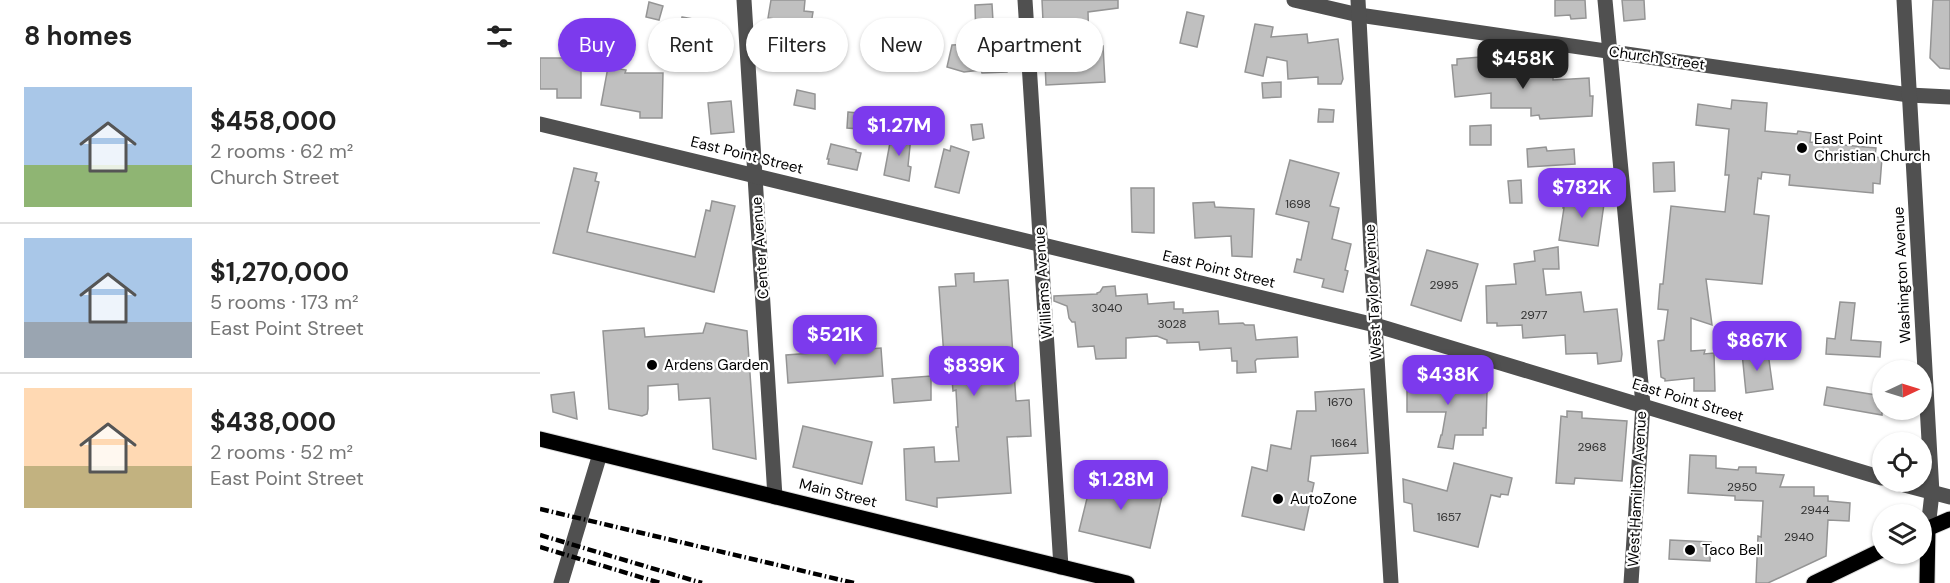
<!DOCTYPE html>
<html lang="en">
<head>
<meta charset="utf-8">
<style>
  body { margin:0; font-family:"DM Sans",sans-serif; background:#f6f6f6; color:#222; height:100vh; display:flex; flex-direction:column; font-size:22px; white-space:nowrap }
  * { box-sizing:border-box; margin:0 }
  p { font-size:20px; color:#767676 }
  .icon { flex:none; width:33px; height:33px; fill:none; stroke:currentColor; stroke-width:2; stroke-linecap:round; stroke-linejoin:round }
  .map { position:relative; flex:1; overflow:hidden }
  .panel { display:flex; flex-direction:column; background:#fff; width:540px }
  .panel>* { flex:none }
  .guide { position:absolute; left:18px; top:18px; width:570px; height:54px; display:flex; gap:12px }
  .needle { width:39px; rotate:86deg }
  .buttons { position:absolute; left:1332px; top:360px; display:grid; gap:12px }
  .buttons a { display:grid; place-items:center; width:60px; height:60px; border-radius:50%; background:#fff; box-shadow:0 2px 4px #0004; font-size:30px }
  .price { position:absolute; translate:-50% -51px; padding:0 14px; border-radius:12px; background:#7c3aed; color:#fff; font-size:20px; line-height:39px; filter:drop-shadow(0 2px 3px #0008) }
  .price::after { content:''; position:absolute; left:50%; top:36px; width:18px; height:14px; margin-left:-9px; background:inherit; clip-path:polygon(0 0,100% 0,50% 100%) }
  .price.active { background:#222; color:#fff }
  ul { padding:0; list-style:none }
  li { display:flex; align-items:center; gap:18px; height:150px; padding:0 24px }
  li+li { border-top:2px solid #e0e0e0 }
  li span { display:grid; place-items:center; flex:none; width:168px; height:120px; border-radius:0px; color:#555 }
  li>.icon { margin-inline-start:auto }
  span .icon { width:72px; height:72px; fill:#fffc; stroke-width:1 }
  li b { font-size:26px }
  h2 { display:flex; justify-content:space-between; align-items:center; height:72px; padding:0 24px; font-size:26px }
  .tag { padding:0 21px; border-radius:27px; background:#fff; box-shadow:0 2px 4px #0004; font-size:21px; line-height:54px }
  .tag.active { background:#7c3aed; color:#fff }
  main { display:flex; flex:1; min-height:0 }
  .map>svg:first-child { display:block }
</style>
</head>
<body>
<main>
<section class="panel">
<h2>8 homes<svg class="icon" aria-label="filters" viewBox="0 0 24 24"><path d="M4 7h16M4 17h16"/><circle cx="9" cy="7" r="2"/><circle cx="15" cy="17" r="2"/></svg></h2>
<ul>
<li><span style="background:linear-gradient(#a9c7e8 65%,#8fb573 0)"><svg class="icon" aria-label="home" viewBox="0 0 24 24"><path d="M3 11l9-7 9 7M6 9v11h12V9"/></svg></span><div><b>$458,000</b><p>2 rooms · 62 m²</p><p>Church Street</p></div></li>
<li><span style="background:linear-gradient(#a9c7e8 70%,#9aa5b1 0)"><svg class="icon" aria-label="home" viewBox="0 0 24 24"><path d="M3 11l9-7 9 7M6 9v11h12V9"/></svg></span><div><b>$1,270,000</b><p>5 rooms · 173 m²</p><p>East Point Street</p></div></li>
<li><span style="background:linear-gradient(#ffd9b3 65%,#c2b280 0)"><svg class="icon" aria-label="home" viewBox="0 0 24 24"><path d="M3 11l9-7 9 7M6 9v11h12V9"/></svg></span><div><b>$438,000</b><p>2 rooms · 52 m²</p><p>East Point Street</p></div></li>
</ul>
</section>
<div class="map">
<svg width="1410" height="583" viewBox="0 0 1410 583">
  <rect width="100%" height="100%" fill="#fff"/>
  <g fill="#c0c0c0" stroke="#949494" stroke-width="1.5">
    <path d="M 231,0 L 265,0 L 264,11 L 273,12 L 271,24 L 228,18 Z"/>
    <path d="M 502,0 L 578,0 L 578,8 L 548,12 L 549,46 L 563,46 L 565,82 L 506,85 Z"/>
    <path d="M 1015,0 L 1045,0 L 1046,18 L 1031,19 L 1030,15 L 1015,16 Z"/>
    <path d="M 1082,0 L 1104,0 L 1105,19 L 1084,21 Z"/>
    <path d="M 1393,0 L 1410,0 L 1410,69 L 1400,68 L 1390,58 Z"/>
    <path d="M 109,2 L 123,6 L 119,20 L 106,17 Z"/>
    <path d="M 452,4 L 453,21 L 461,21 L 462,28 L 466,27 L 471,65 L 467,65 L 467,72 L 442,73 L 441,70 L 424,72 L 407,67 L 412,45 L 436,44 L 435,5 Z"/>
    <path d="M 647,12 L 664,16 L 657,47 L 640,43 Z"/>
    <path d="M 142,17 L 182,24 L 179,46 L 138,39 Z"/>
    <path d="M 715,24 L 733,27 L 731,37 L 767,34 L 768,43 L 798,39 L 803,79 L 801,84 L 778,84 L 778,77 L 748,79 L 747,61 L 727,57 L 723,76 L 705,72 Z"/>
    <path d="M 26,32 L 41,32 L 41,98 L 17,98 L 17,89 L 0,89 L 0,58 L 26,58 Z"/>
    <path d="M 940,57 L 940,64 L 972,65 L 972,76 L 1001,74 L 1001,76 L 1013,75 L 1013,80 L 1049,78 L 1050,96 L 1053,96 L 1052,116 L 1000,119 L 999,115 L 991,116 L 991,108 L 951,108 L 951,93 L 915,97 L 912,65 L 917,65 L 917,59 Z"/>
    <path d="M 68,67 L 86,70 L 85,73 L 123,73 L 122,118 L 100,118 L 100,112 L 61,105 Z"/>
    <path d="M 741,82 L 741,97 L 723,98 L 722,83 Z"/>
    <path d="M 257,90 L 275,94 L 275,109 L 254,105 Z"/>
    <path d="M 1192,100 L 1227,103 L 1225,131 L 1257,134 L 1258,131 L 1271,133 L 1270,142 L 1336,148 L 1335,157 L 1342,158 L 1340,184 L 1333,183 L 1333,193 L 1249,185 L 1250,175 L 1222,172 L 1221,179 L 1218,178 L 1214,214 L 1229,216 L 1222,284 L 1166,279 L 1172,325 L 1151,318 L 1151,351 L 1165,350 L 1164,354 L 1174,353 L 1175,391 L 1154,391 L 1154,378 L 1125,381 L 1125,379 L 1121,377 L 1118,341 L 1124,340 L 1128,310 L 1118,309 L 1120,284 L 1123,284 L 1131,206 L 1185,212 L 1189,175 L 1185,175 L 1189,129 L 1156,125 L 1158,104 L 1191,109 Z"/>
    <path d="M 191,101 L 194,132 L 171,134 L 168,103 Z"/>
    <path d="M 779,109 L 794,110 L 793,122 L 778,122 Z"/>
    <path d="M 308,112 L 347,116 L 345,131 L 307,128 Z"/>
    <path d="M 442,124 L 444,138 L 433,140 L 431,125 Z"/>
    <path d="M 951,125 L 951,145 L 930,145 L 930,126 Z"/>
    <path d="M 352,132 L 371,136 L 368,166 L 371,167 L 369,181 L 344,175 Z"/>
    <path d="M 291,144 L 316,150 L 316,152 L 321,153 L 317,170 L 288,164 L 289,159 L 287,159 Z"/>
    <path d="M 411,146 L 429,152 L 419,193 L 395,187 L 404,149 L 410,151 Z"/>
    <path d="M 1006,147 L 1007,151 L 1034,149 L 1035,164 L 988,167 L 987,149 Z"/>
    <path d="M 750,160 L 799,173 L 790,206 L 799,208 L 792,239 L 811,244 L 805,270 L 808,271 L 803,292 L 782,287 L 784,279 L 754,272 L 757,259 L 761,260 L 769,222 L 736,214 Z"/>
    <path d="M 1134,162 L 1135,191 L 1114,192 L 1113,163 Z"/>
    <path d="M 34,168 L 57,173 L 55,181 L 59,182 L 47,232 L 155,257 L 166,210 L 170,211 L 172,201 L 195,206 L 174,292 L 13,253 Z"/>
    <path d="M 981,180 L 982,203 L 970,203 L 968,181 Z"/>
    <path d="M 591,188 L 614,188 L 614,233 L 592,232 Z"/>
    <path d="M 1036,194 L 1065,197 L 1058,246 L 1019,240 L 1024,208 L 1023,208 L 1024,195 L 1035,196 Z"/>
    <path d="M 674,202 L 675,207 L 714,209 L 712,257 L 692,256 L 691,236 L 655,238 L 653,203 Z"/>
    <path d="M 1018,247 L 1019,269 L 1003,269 L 1006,295 L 1041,292 L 1044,312 L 1077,309 L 1082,354 L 1081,361 L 1058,364 L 1057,353 L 1026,354 L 1025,335 L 983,338 L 982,325 L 957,326 L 957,323 L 947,323 L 946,286 L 976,284 L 974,264 L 995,261 L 994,251 Z"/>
    <path d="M 887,250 L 938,264 L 921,321 L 871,305 Z"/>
    <path d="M 434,273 L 434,282 L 468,280 L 476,401 L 489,400 L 491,436 L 467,437 L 471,493 L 397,498 L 397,507 L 366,500 L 364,449 L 394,447 L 395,462 L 419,461 L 416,427 L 418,427 L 416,390 L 413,391 L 410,357 L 404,357 L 399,287 L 416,286 L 415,274 Z"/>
    <path d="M 575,286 L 576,296 L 607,294 L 608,304 L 634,302 L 634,309 L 643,309 L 643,313 L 678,311 L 679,324 L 703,323 L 705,325 L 714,325 L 716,340 L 757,337 L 758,357 L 717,359 L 715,361 L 716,372 L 697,373 L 697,361 L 692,361 L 691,348 L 660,350 L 659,342 L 627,343 L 627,340 L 617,336 L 586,338 L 586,358 L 556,359 L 554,346 L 538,347 L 535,322 L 532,322 L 529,318 L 527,306 L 514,301 L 514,296 L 557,294 L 557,293 L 560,292 L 563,287 Z"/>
    <path d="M 1300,302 L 1315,303 L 1311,340 L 1341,342 L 1340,357 L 1286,354 L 1287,338 L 1295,339 Z"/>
    <path d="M 166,323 L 207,331 L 216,459 L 173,449 L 170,398 L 139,400 L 138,384 L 108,386 L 108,409 L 107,414 L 102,416 L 69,409 L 63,331 L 104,328 L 105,337 L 163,333 Z"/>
    <path d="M 1225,327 L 1227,344 L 1189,331 Z"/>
    <path d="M 341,348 L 343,376 L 248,383 L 246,355 Z"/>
    <path d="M 1202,353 L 1228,353 L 1233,389 L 1206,393 Z"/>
    <path d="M 867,370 L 884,370 L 884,378 L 906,379 L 906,383 L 918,383 L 918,390 L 947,391 L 946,428 L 943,428 L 943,435 L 915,435 L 913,449 L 898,447 L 901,435 L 902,435 L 906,412 L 867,412 Z"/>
    <path d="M 391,376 L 391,400 L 354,403 L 352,379 Z"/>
    <path d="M 1287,387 L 1342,396 L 1342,415 L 1284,405 Z"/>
    <path d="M 824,389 L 828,453 L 771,456 L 768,481 L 774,483 L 764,530 L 702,516 L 712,467 L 727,471 L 731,445 L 751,449 L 757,411 L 776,411 L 775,392 Z"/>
    <path d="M 34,392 L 37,419 L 13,412 L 11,395 Z"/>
    <path d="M 1027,411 L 1042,412 L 1042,418 L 1087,421 L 1082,481 L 1035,478 L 1034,484 L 1016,483 L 1021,416 L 1027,417 Z"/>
    <path d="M 263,426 L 332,442 L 322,484 L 253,467 Z"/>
    <path d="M 1150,455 L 1176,456 L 1176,468 L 1198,470 L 1199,467 L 1216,467 L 1216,473 L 1244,475 L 1240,487 L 1274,487 L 1274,496 L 1288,496 L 1288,501 L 1310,503 L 1309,521 L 1288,520 L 1286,556 L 1228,583 L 1216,583 L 1218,536 L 1221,537 L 1223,501 L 1195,500 L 1195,496 L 1148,493 Z"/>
    <path d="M 914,463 L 972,478 L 968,495 L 961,494 L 960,497 L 951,495 L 938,547 L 874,531 L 872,504 L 864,502 L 863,479 L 907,491 Z"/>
    <path d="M 553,474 L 623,492 L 610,548 L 539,531 Z"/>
    <path d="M 1130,540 L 1171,542 L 1170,561 L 1129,559 Z"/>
  </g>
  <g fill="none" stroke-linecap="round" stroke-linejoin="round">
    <g stroke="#dbdbdb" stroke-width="17">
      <g id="major">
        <path d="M 0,439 L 587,583"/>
        <path d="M 1382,531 L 1410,519"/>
        <path d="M 1274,583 L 1342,550"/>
        <path d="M 1387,583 L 1388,528"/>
      </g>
    </g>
    <g stroke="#505050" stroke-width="15">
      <path d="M 204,0 L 235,497"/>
      <path d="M 485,0 L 521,567"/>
      <path d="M 754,0 L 819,15 L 1369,95 L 1410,97"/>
      <path d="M 818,0 L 835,325 L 851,583"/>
      <path d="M 1065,0 L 1103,405 L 1091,583"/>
      <path d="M 1364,0 L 1392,493 L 1388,528"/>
      <path d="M 0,124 L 835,325 L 1342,478"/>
      <path d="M 1353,482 L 1410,497"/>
      <path d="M 21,583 L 60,454"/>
    </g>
    <use href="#major" stroke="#000" stroke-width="15"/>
    <g stroke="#000" stroke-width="4.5" stroke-dasharray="9 3 1.5 3" stroke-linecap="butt">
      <path d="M 0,509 L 314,583"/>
      <path d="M 0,535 L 162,583"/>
      <path d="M 0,547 L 120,583"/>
    </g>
  </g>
  <g fill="#000" stroke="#fff" stroke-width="2">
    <circle cx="1262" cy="148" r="6"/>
    <circle cx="112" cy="365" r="6"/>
    <circle cx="738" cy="499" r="6"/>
    <circle cx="1150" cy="550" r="6"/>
  </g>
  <g text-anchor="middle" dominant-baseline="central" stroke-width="4.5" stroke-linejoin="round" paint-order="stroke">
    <g font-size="12" fill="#303030">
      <text x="758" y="204">1698</text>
      <text x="904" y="285">2995</text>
      <text x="567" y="308">3040</text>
      <text x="994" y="315">2977</text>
      <text x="632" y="324">3028</text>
      <text x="800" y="402">1670</text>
      <text x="804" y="443">1664</text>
      <text x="1052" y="447">2968</text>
      <text x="1202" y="487">2950</text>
      <text x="1275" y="510">2944</text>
      <text x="909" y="517">1657</text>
      <text x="1259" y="537">2940</text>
    </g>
    <g font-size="15" fill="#000" stroke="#fff">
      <text transform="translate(1117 58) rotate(8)">Church Street</text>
      <text transform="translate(207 155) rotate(14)">East Point Street</text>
      <text transform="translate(220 248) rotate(-94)">Center Avenue</text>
      <text transform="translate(679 269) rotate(14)">East Point Street</text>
      <text transform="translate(1362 275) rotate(-93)">Washington Avenue</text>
      <text transform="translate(503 283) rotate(-94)">Williams Avenue</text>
      <text transform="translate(833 292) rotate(-93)">West Taylor Avenue</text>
      <text transform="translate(1148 400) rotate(17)">East Point Street</text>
      <text transform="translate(1097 489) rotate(-87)">West Hamilton Avenue</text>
      <text transform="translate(298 493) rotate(14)">Main Street</text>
    </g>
    <g font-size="15" fill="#000" stroke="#fff" text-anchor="start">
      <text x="1274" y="139">East Point<tspan x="1274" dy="17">Christian Church</tspan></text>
      <text x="124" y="365">Ardens Garden</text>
      <text x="750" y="499">AutoZone</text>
      <text x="1162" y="550">Taco Bell</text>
    </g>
  </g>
</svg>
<div class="buttons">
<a><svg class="needle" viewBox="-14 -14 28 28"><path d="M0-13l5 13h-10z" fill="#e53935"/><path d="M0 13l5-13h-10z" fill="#767676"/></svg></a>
<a><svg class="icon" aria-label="locate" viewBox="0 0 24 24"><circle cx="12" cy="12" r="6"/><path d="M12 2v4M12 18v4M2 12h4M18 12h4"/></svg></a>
<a><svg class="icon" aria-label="layers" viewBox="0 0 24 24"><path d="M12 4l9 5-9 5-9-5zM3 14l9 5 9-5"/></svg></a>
</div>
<b class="price active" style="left:983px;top:90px">$458K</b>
<b class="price" style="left:359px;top:157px">$1.27M</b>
<b class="price" style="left:1042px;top:219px">$782K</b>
<b class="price" style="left:295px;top:366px">$521K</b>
<b class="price" style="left:1217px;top:372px">$867K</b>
<b class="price" style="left:434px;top:397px">$839K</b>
<b class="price" style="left:908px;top:406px">$438K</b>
<b class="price" style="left:581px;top:511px">$1.28M</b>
<div class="guide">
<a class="tag active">Buy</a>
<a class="tag">Rent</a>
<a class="tag">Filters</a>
<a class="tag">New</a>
<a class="tag">Apartment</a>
</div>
</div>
</main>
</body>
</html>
